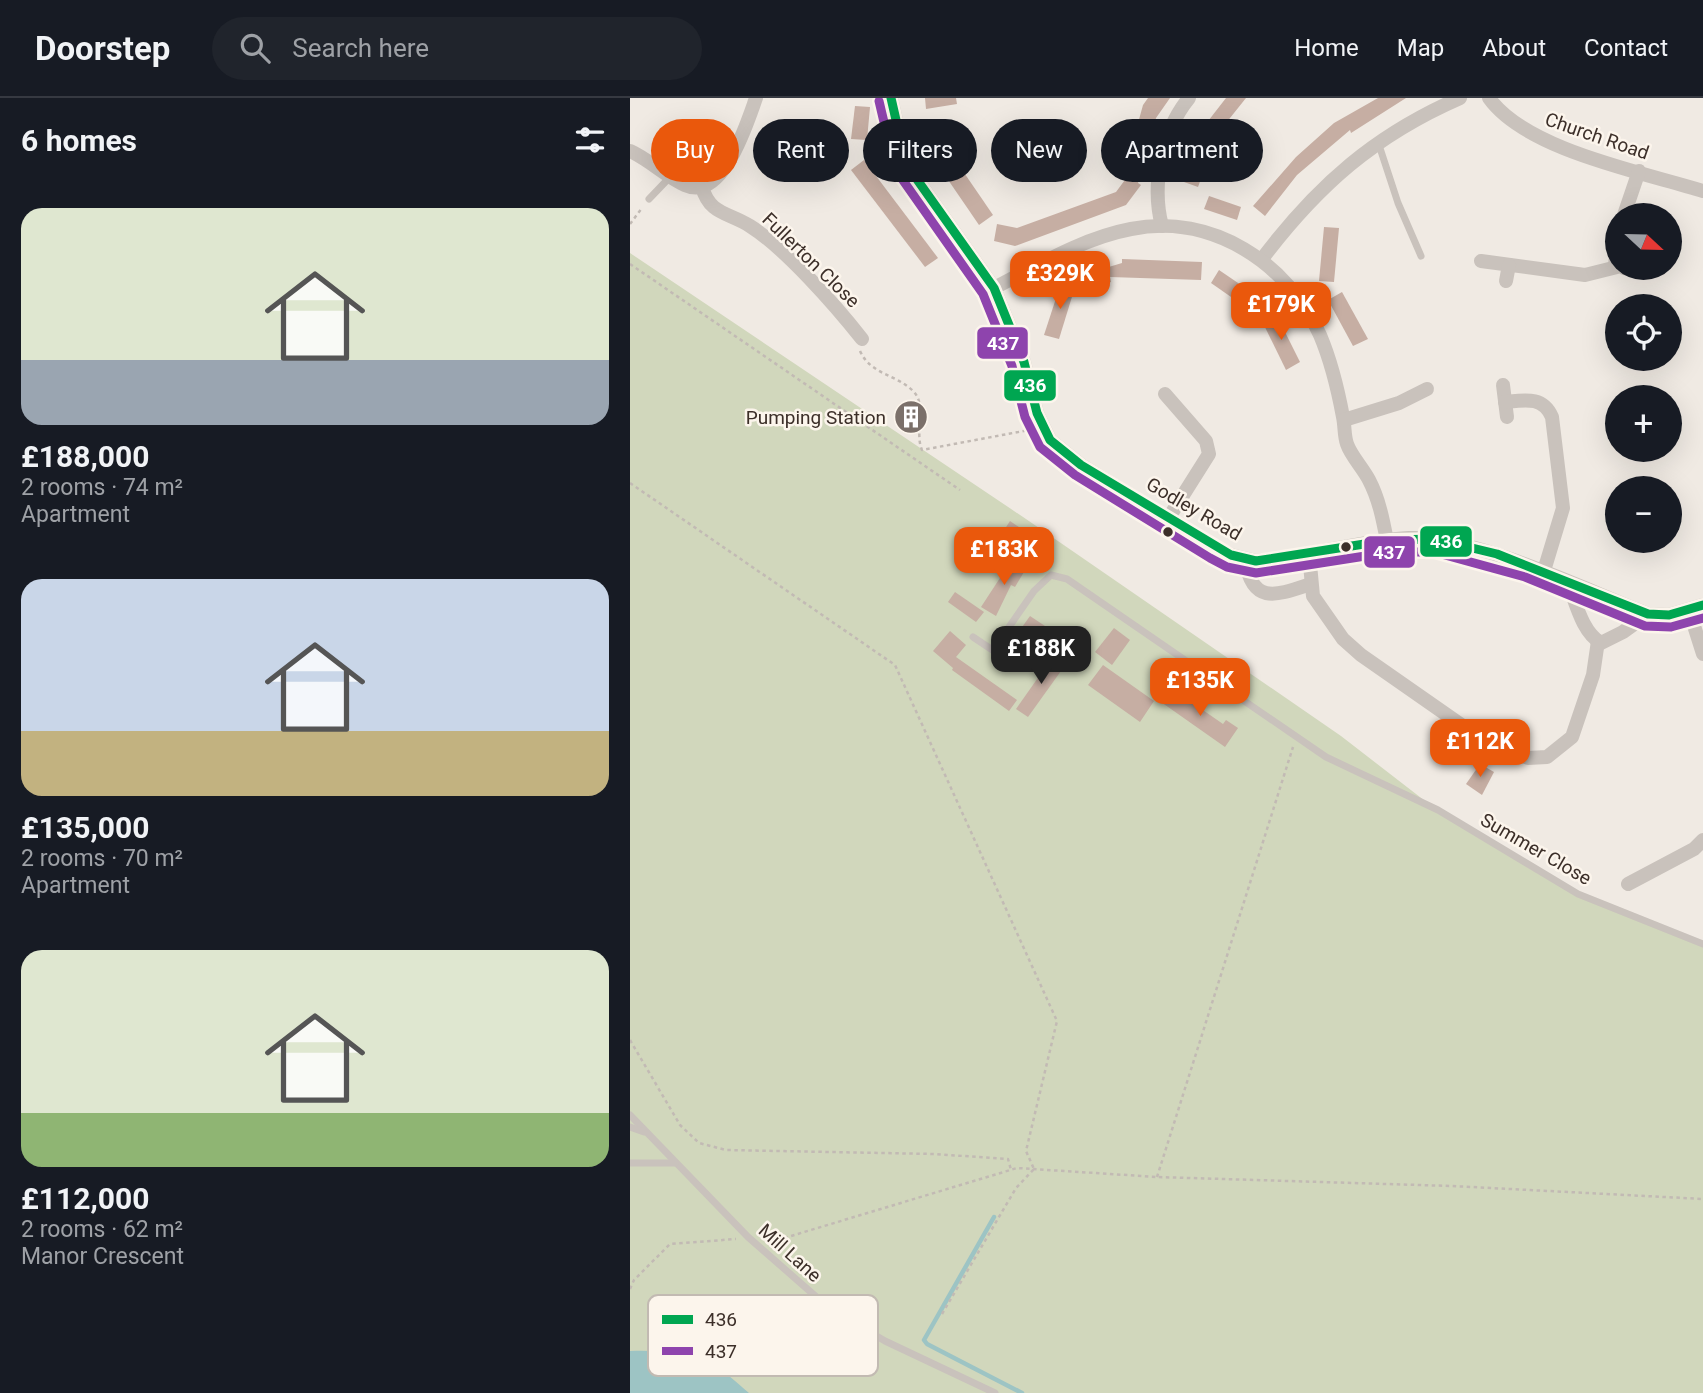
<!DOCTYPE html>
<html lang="en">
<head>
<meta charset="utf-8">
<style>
  body { margin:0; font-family:Roboto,sans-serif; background:#20242c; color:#f1f3f6; height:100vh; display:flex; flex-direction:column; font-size:26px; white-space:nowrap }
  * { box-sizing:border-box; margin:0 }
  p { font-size:23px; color:#9ea1a6 }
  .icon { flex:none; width:38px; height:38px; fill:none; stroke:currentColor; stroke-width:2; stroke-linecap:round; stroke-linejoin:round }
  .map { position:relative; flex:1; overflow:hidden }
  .panel { display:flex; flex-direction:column; background:#171b24; width:630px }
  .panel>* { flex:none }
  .banner { position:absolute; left:21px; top:21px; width:665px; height:63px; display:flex; gap:14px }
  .needle { width:46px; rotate:112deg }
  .fabs { position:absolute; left:975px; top:105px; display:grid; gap:14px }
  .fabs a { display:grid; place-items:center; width:77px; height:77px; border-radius:50%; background:#171b24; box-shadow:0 7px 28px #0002; font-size:35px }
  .price { position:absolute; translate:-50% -60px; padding:0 16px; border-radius:14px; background:#ea580c; color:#fff; font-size:23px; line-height:46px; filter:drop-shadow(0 2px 4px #0008) }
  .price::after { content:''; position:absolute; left:50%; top:42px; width:21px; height:16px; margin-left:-10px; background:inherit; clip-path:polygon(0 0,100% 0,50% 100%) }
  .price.current { background:#222; color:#fff }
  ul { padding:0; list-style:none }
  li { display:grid; align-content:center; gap:14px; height:371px; padding:0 21px }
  li span { display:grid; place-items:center; height:217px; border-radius:21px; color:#555 }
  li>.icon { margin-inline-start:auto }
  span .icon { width:126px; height:126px; fill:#fffc; stroke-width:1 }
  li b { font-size:30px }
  h2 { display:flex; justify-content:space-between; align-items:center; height:84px; padding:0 21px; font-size:30px }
  .chip { padding:0 24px; border-radius:32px; background:#171b24; box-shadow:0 7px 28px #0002; font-size:24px; line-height:63px }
  .chip.current { background:#ea580c; color:#fff }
  header { display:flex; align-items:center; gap:42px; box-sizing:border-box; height:98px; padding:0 35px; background:#171b24; border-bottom:2px solid #363941 }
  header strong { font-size:33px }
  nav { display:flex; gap:38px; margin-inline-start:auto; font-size:24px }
  .search { width:490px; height:63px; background:#20242c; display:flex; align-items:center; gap:18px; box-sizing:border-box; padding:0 24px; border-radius:38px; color:#9ea1a6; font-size:26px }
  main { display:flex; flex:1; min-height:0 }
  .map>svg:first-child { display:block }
</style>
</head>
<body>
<header>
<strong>Doorstep</strong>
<div class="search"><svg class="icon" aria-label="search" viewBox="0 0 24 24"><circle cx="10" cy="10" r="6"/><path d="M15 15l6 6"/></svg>Search here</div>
<nav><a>Home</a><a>Map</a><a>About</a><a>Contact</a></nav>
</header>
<main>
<section class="panel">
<h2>6 homes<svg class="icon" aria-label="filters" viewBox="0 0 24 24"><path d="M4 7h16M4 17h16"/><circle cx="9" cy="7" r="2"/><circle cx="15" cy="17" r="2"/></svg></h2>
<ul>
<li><span style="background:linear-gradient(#dfe7d0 70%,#9aa5b1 0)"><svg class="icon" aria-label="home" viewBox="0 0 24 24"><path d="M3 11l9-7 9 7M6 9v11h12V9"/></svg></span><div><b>£188,000</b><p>2 rooms · 74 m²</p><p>Apartment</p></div></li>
<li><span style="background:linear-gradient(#c9d6e8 70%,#c2b280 0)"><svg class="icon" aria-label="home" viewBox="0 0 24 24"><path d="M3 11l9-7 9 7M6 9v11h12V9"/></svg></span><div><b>£135,000</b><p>2 rooms · 70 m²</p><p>Apartment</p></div></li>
<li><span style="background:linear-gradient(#dfe7d0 75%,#8fb573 0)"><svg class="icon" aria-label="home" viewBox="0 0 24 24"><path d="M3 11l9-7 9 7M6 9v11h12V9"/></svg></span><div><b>£112,000</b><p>2 rooms · 62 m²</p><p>Manor Crescent</p></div></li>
</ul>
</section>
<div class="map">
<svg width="1073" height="1295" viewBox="0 0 1073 1295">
  <rect width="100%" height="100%" fill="#f0eae3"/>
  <path fill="#d1d7bc" d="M 0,155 L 396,421 L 711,638 L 808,713 L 948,796 L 1073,846 L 1073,1295 L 0,1295 Z"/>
  <path fill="#9dc4c4" d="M 0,1253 C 26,1252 60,1254 83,1267 C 96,1274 108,1286 119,1295 L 0,1295 Z"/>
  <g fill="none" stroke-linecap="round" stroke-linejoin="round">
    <path stroke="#9dc4c4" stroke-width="4.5" d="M 364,1119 L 294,1242 L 297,1246 L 392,1295"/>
  </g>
  <g fill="#c6aea3">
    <path d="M 295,0 L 326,0 L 327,6 L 296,11 Z"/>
    <path d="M 518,0 L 540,0 L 526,20 L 508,85 L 511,87 L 496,107 L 385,148 L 364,143 L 367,126 L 387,130 L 486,94 L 506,67 L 497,65 L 513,7 Z"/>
    <path d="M 596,0 L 616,0 L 588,35 L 568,89 L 554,84 L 575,27 Z"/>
    <path d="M 748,0 L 776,0 L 721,35 L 720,32 L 667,77 L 635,118 L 623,108 L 666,59 L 704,25 Z"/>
    <path d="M 225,8 L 240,9 L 237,42 L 221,41 Z"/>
    <path d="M 313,44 L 363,117 L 349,127 L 299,54 Z"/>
    <path d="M 234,62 L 308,160 L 295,169 L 221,72 Z"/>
    <path d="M 579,98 L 611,109 L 607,122 L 574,111 Z"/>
    <path d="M 694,129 L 709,130 L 704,184 L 689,183 Z"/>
    <path d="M 492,161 L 572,164 L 571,182 L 480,179 L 481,184 L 457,191 L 452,177 L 492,165 Z"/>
    <path d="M 589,172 L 633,202 L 624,215 L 581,185 Z"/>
    <path d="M 431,185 L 445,189 L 429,241 L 414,237 Z"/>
    <path d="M 712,194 L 738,241 L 723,248 L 698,202 Z"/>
    <path d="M 646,216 L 670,264 L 656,272 L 632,223 Z"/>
    <path d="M 380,423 L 399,436 L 386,456 L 367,443 Z"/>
    <path d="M 383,460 L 397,469 L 385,489 L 381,487 L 366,518 L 351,509 Z"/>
    <path d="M 325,494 L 354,514 L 346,524 L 318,504 Z"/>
    <path d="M 400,518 L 436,542 L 427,556 L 390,532 Z"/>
    <path d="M 484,530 L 500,542 L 482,567 L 465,554 Z"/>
    <path d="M 320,533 L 336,547 L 326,559 L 387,602 L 379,613 L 322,572 L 323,570 L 303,553 Z"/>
    <path d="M 424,557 L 436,566 L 398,619 L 386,611 Z"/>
    <path d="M 473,567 L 524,603 L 510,624 L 458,587 Z"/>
    <path d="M 541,590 L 593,626 L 596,622 L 608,630 L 595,649 L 531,604 Z"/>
    <path d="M 850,666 L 864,674 L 852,697 L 836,686 Z"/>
  </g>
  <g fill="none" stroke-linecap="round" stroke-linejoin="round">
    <g stroke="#c2bab4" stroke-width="2.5" stroke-dasharray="3.5 3.5" stroke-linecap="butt">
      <path d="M 0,126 L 12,110"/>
      <path d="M 0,166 L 330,392"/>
      <path d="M 230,253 C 241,277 266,276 283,293 C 298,308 284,334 292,352 L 399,332"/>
      <path d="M 0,385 L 265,567 L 427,923 L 396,1053 L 404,1071"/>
      <path d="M 0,942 L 50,1027 L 69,1045 L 96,1052 L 304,1056 L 378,1061 L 381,1072"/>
      <path d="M 527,1079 L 663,649"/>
      <path d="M 141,1144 L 387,1070 L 527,1079 L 822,1088 L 1073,1101"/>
      <path d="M 0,1191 L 4,1182 L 40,1146 L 106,1141"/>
      <path d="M 312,1216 L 386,1090 L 404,1071"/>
    </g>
    <g stroke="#c9c2bc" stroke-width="7">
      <path d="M 748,44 L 768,105 L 791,158"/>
      <path d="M 19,101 L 41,78"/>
      <path d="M 343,539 L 382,565"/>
      <path d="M 363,552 L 404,493 L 421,477 L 437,481 L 696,659 L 808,712 L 948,796 L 1073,846"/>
      <path d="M 0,1017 L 118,1139 L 199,1210 L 255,1243 L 365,1295"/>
      <path d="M 0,1029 L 14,1034"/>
      <path d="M 0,1065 L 45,1065"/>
    </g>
    <g stroke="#c9c2bc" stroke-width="14">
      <path d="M 261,0 L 276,66 L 364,190 L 394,264 L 407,315 L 420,342 L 451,367 L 585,449 L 601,457 L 626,463 C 677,459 728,443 779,440 C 844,437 955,492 1018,516 L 1039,517 L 1073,507"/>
      <path d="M 859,0 C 896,52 1012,74 1073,93"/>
      <path d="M 0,53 C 20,62 35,78 55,87 C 93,104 117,25 126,0"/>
      <path d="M 72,89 C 80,117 98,114 120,128 C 155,150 206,208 232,241"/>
      <path d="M 994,117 L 1009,73"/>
      <path d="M 532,128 C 521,87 532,33 559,0"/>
      <path d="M 632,161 C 688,87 745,37 830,0"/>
      <path d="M 851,163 L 955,177 L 987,169"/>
      <path d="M 985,168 L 987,147"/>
      <path d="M 994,170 L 1018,174"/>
      <path d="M 876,183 L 879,167"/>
      <path d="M 364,190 C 407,168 453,140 501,131 C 582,115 658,165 690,237 C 701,263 708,292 713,319 C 715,328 714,338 717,346 C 721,358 733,370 739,382 C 749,401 753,422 757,443"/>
      <path d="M 873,287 L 877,319"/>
      <path d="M 535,296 L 576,343 L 579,356 L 538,421"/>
      <path d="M 875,304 C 895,302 913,298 922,319 L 933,410 L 913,476"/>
      <path d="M 714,322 L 769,305 L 797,291"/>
      <path d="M 679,456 L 683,498 L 713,541 L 731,557 L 860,647 L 898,660 L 917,659 L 942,639 L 963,577 L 968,543"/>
      <path d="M 615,461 C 622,507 645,498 681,486"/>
      <path d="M 938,485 C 946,505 952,534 971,545 L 993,534 L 1018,516"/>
      <path d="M 1059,512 L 1073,556"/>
      <path d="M 998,786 L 1064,751 L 1073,742"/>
    </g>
    <g stroke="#fcf5ec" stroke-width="14">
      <path id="bus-1" d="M 261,0 L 276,66 L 364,190 L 394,264 L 407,315 L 420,342 L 451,367 L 601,457 L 626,463 L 760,442 L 805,441 L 867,456 L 1018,516 L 1039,517 L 1073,507"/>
    </g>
    <g stroke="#fcf5ec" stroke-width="14">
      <path id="bus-2" d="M 249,3 L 265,71 L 353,196 L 382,268 L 395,319 L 410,349 L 445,377 L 580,460 L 597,469 L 626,475 L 761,454 L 804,454 L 895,479 L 1015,528 L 1041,529 L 1073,520"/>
    </g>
    <use href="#bus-1" stroke="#00a651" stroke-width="9"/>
    <use href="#bus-2" stroke="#8e44ad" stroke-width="9"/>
  </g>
  <defs>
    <g id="building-disc" transform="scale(1.75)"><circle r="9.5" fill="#7b706a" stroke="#fcf5ec"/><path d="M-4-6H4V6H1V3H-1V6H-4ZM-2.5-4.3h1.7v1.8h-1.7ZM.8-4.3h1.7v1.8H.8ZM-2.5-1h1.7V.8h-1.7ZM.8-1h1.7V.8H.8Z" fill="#fff"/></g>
  </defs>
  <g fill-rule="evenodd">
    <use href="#building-disc" x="281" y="319"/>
  </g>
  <g fill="#3c2f29" stroke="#fcf5ec" stroke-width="2.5">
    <circle cx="538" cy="434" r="6"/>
    <circle cx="716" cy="449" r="6"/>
  </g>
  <g text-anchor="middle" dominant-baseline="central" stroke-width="5" stroke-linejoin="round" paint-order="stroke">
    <g font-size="19" fill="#3c2f29" stroke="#fcf5ec">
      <text transform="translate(967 38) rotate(19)">Church Road</text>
      <text transform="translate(181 162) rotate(44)">Fullerton Close</text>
      <text transform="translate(564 411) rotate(30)">Godley Road</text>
      <text transform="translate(906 751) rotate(30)">Summer Close</text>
      <text transform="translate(160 1155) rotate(42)">Mill Lane</text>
    </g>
    <g font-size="19" fill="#3c2f29" stroke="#fcf5ec" text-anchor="end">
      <text x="256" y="319">Pumping Station</text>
    </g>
  </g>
  <rect x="18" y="1197" width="230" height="81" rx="10" fill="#fcf5ec" stroke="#c2bab2" stroke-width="2"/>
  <rect x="32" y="1217" width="31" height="9" fill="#00a651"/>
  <rect x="32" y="1249" width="31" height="8" fill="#8e44ad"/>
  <g font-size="19" fill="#3c2f29">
    <text x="75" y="1228">436</text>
    <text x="75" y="1260">437</text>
  </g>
  <g stroke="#fcf5ec" stroke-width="2.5">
    <rect x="346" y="228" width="53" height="34" rx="7" fill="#8e44ad"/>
    <rect x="373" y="271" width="54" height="33" rx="7" fill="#00a651"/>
    <rect x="789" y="427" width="54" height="33" rx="7" fill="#00a651"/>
    <rect x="733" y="437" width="53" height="34" rx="7" fill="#8e44ad"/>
  </g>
  <g font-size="19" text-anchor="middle" font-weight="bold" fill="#fff">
    <text x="373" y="252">437</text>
    <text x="400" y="294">436</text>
    <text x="816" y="450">436</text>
    <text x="759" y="461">437</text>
  </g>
</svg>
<div class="fabs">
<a><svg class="needle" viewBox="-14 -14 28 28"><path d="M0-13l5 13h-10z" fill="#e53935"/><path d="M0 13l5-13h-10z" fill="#9ea1a6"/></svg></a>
<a><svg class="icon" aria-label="locate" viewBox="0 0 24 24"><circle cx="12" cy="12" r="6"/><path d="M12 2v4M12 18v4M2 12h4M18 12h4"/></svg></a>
<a>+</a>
<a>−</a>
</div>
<b class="price" style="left:430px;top:213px">£329K</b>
<b class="price" style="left:651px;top:244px">£179K</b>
<b class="price" style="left:374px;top:489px">£183K</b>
<b class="price current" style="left:411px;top:588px">£188K</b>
<b class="price" style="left:570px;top:620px">£135K</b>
<b class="price" style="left:850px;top:681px">£112K</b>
<div class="banner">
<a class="chip current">Buy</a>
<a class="chip">Rent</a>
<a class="chip">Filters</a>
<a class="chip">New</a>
<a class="chip">Apartment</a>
</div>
</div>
</main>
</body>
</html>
